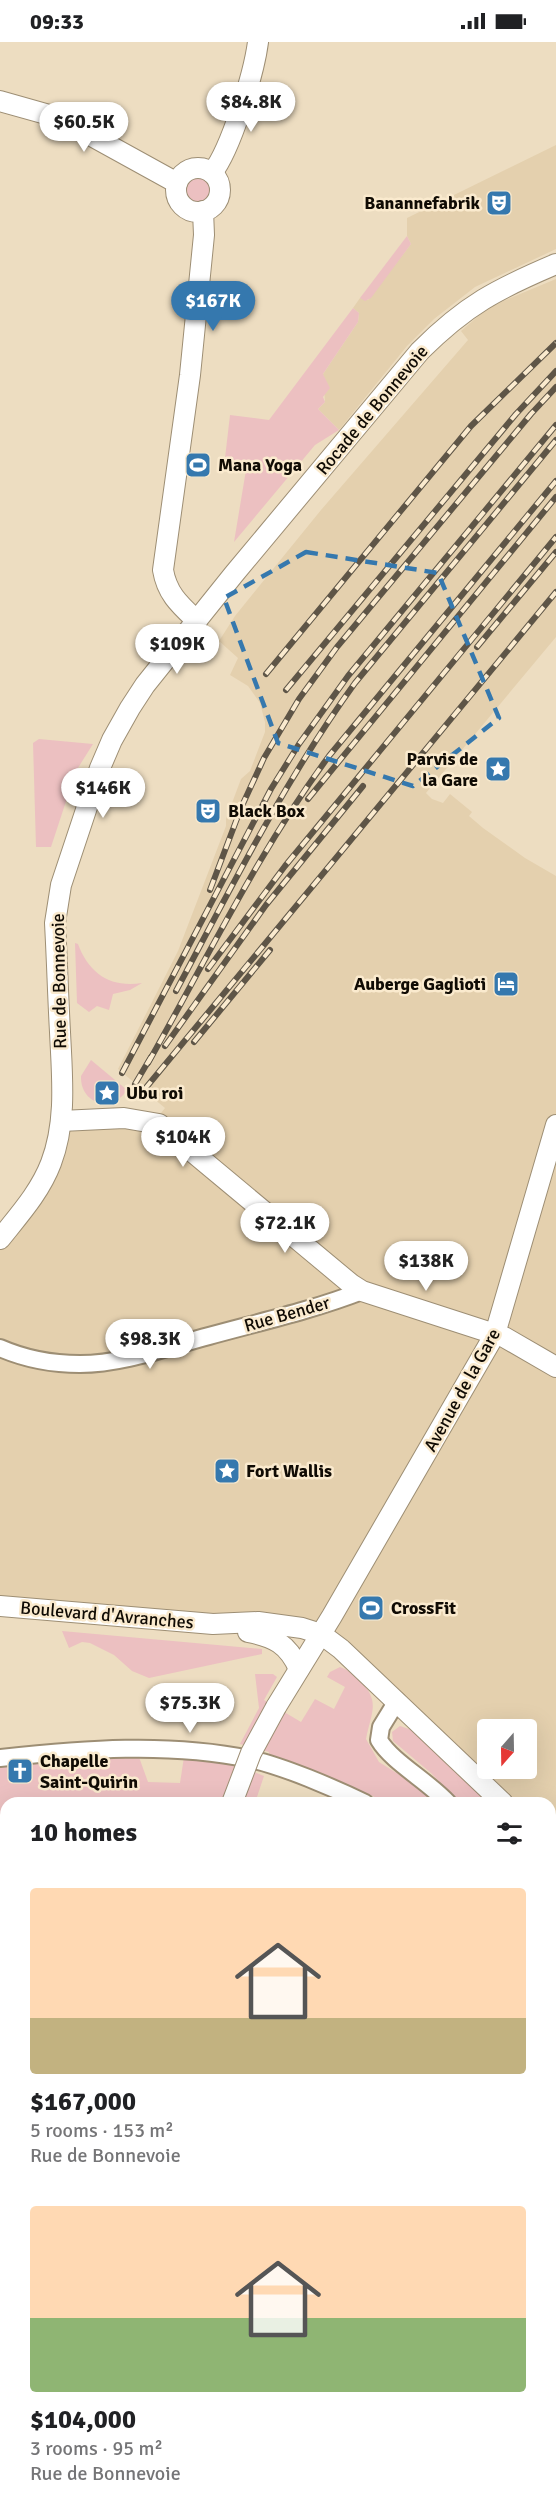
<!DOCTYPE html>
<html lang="en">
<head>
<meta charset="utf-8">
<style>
  body { margin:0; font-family:Signika,sans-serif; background:#f2f2f2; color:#202124; height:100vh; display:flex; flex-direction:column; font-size:22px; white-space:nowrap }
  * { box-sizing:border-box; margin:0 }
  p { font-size:20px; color:#757577 }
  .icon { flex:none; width:33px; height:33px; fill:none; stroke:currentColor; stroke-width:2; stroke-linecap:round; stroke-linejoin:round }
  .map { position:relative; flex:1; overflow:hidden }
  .panel { position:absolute; left:0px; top:1755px; width:556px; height:720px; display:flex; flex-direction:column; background:#fff; border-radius:18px 18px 0 0; box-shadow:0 6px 24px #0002 }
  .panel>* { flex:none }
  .needle { width:39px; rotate:200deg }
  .controls { position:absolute; left:477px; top:1677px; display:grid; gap:12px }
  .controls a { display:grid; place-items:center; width:60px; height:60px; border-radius:6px; background:#fff; box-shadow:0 6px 24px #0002; font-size:30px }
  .price { position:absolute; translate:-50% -51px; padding:0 14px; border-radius:21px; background:#fff; color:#222; font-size:20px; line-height:39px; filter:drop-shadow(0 2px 3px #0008) }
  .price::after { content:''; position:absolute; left:50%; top:36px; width:18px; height:14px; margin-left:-9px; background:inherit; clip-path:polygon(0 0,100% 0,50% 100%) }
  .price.selected { background:#3578ae; color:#fff }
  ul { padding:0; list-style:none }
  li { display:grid; align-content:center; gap:12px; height:318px; padding:0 30px }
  li span { display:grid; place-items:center; height:186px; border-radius:6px; color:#555 }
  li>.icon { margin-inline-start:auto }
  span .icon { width:108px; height:108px; fill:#fffc; stroke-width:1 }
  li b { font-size:26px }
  h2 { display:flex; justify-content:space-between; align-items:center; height:72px; padding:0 30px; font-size:26px }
  .status { display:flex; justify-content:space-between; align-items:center; height:42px; padding:0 30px; background:#fff; direction:ltr }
  .status svg { height:16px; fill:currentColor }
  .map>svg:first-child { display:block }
</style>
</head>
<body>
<div class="status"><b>09:33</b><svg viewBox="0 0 49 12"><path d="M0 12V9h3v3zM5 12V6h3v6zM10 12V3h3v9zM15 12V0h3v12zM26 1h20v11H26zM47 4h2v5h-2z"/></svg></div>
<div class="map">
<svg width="556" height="2475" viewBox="0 0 556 2475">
  <rect width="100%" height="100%" fill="#edddc1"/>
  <g fill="#e4d0ae" fill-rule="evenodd">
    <path d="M 556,103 L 556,207 L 475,245 L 434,277 L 407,304 L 339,388 L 318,367 L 325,360 L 323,332 L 358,280 L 359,271 L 353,266 L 360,256 L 368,258 L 411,202 L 407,194 L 407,176 Z"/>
    <path d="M 556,237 L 556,595 L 426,751 L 432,757 L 443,761 L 450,752 L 472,770 L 469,774 L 483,786 L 525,816 L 556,834 L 556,1870 L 550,1859 L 550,1761 L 488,1761 L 348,1627 L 321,1592 L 0,1564 L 0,1197 L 23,1168 L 61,1079 L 154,1080 L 165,1066 L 118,1027 L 178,909 L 226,784 L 226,777 L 241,737 L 250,729 L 265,690 L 265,680 L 260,661 L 248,644 L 230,633 L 238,616 L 219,599 L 235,574 L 321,468 L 468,298 L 461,289 L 489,265 ZM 488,1688 L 526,1688 L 526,1726 L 488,1726 Z"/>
    <path d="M 6,2111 L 6,2469 L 287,2469 L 288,2473 L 285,2475 L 0,2475 L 0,2114 Z"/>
  </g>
  <g fill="#ecc0c1">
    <circle cx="197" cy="149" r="13"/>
    <path d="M 407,194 L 411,202 L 371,256 L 365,259 L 360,256 Z"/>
    <path d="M 353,266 L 359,271 L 358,280 L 323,332 L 330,346 L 323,355 L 325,360 L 318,367 L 339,388 L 315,403 L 234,500 L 247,422 L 225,416 L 230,373 L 269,378 Z"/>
    <path d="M 39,697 L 93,702 L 76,729 L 51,805 L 36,805 L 33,701 Z"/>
    <path d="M 75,901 L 78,902 C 89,932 111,946 142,941 L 130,948 L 113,952 L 109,968 L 97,964 L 89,970 L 77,961 Z"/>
    <path d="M 91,1018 L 127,1048 C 112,1072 80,1062 81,1034 Z"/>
    <path d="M 62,1589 L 262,1607 L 262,1612 L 149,1636 L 132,1629 L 114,1613 L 90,1601 L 82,1600 L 69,1606 Z"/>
    <path d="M 340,1625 C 349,1628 353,1632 360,1639 C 381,1659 371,1671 366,1697 L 379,1720 L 411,1740 L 435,1761 L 388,1761 L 330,1735 L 269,1712 L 269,1710 L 240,1702 L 259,1666 L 255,1632 L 273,1632 L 277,1635 L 264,1658 L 301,1680 L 315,1657 L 334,1667 L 345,1645 L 327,1635 L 330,1630 Z"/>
    <path d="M 400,1684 L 412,1688 L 488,1761 L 460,1761 L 431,1731 L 393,1699 L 392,1690 Z"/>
    <path d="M 114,1715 L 139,1715 L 148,1740 L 180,1741 L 184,1715 L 232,1721 L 264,1734 L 255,1761 L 6,1761 L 6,2111 L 0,2114 L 0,1725 Z"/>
    <path d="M 550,1859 L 556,1870 L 556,1996 L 550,1977 Z"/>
    <path d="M 556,2133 L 556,2475 L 285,2475 L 288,2473 L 287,2469 L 550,2469 L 550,2136 Z"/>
  </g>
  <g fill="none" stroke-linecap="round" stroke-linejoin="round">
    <g stroke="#759678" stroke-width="4">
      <path d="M 0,1789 L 6,1790"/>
      <path d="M 425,2469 L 432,2475"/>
    </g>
    <path stroke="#ccbea5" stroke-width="20" stroke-dasharray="20 10" stroke-linecap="butt" d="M 100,2475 L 102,2469"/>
    <g stroke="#9d8e74" stroke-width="20">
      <g id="minor">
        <path d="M 0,1306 C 25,1317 52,1322 80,1322 C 123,1322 167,1305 209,1294 C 260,1280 313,1268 362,1249"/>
        <path d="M 397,1659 L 381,1685 L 379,1698 C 392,1720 428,1739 448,1761"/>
        <path d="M 0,1716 C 83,1707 168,1700 250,1717 C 283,1724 334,1746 365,1761"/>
      </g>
    </g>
    <g stroke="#9d8e74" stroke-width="22">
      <g id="major">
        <path d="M 0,59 L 53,74 L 70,82 L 177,141"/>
        <circle cx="198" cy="148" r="22"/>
        <path d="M 212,131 C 231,107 254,31 258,0"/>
        <path d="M 197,579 C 180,563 167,552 163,528 L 190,333 L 204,193 L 203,169"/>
        <path d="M 61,1079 L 124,1076 L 159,1082 L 351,1242 L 362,1249 L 504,1295 L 556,1325"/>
        <path d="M 0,1197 C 19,1173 40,1150 51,1121 C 67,1079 62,1034 60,990 C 58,954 57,917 55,881 L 61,843 L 100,726 L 112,698 L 130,666 L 145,643 L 234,532 L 420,309 C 466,263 497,247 556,222"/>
        <path d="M 0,1564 L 213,1582 L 258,1580 L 302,1586 L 321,1592 L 341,1607 L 503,1761"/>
        <path d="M 248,1590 C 274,1595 288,1602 299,1627"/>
        <path d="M 276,1665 L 332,1574 L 495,1292 L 556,1083"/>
        <path d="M 550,1831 L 556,1843"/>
        <path d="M 192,2469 L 196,2475"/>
      </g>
    </g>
    <use href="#minor" stroke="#fff" stroke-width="16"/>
    <use href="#major" stroke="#fff" stroke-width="20"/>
    <g stroke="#5e5547" stroke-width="6">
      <g id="rail">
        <path d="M 477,605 L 556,510"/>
        <path d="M 266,632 L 471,384 L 556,301"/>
        <path d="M 286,648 L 516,372 L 556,329"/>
        <path d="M 308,757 L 556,455"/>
        <path d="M 210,848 L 241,766 L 264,716 L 299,657 L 337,605 L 531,372 L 556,345"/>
        <path d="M 208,927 L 285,824 L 556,495"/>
        <path d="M 176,949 C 232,844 285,738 355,641 L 556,398"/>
        <path d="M 194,1000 L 270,908"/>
        <path d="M 165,1004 L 266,863 L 363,744"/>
        <path d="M 148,1021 C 207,917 258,810 329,714 L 556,439"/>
        <path d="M 122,1031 L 271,747 L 299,702 L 348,634 L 556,383"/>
        <path d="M 135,1042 L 151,1015"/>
        <path d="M 144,1048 L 556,550"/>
      </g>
    </g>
    <use href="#rail" stroke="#faeace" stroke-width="4" stroke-dasharray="11" stroke-linecap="butt"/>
    <g stroke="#9d8e74" stroke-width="22" stroke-linecap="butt">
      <path id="major-bridge" d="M 232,1761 L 251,1711 L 276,1665"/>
    </g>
    <use href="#major-bridge" stroke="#fff" stroke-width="20"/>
  </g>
  <path fill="none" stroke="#3578ae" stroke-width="4.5" stroke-dasharray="12 8" stroke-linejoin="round" d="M 306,510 L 438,531 L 499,676 L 413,744 L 278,701 L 224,556 Z"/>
  <defs>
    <g id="theatre-square" transform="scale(1.35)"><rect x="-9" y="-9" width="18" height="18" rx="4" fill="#3578ae" stroke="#faeace"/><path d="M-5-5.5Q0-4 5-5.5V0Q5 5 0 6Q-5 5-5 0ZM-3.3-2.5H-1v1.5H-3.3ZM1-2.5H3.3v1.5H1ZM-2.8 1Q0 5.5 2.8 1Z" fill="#fff"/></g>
    <g id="stadium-square" transform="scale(1.35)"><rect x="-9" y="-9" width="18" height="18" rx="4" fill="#3578ae" stroke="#faeace"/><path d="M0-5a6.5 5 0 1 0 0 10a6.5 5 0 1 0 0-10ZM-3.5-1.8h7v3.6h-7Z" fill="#fff"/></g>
    <g id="sight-square" transform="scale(1.35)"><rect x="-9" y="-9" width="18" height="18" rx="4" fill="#3578ae" stroke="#faeace"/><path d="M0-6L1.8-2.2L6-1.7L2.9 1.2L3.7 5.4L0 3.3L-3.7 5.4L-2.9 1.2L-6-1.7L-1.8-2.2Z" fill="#fff"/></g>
    <g id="hotel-square" transform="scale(1.35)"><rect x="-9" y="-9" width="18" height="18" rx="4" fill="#3578ae" stroke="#faeace"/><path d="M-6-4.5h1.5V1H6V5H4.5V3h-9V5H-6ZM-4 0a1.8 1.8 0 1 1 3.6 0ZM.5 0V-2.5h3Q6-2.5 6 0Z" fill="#fff"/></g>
    <g id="church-square" transform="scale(1.35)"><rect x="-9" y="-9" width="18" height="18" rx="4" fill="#3578ae" stroke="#faeace"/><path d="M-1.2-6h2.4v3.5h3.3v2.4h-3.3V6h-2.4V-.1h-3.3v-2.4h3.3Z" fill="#fff"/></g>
  </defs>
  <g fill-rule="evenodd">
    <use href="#theatre-square" x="499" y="161"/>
    <use href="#stadium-square" x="198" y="423"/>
    <use href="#sight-square" x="498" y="727"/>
    <use href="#theatre-square" x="208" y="769"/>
    <use href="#hotel-square" x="506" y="942"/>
    <use href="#sight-square" x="107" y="1051"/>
    <use href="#sight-square" x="227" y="1429"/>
    <use href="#stadium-square" x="371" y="1566"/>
    <use href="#church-square" x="20" y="1729"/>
  </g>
  <g text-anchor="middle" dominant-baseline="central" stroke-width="5" stroke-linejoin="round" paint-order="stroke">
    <g font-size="18" font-weight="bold" fill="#100b04" stroke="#faeace" text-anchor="start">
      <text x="480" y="161" text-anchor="end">Banannefabrik</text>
      <text x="218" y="423">Mana Yoga</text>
      <text x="478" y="717" text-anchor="end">Parvis de<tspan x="478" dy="21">la Gare</tspan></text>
      <text x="228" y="769">Black Box</text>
      <text x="486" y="942" text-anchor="end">Auberge Gaglioti</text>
      <text x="126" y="1051">Ubu roi</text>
      <text x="246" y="1429">Fort Wallis</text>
      <text x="391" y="1566">CrossFit</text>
      <text x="40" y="1719">Chapelle<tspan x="40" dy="21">Saint-Quirin</tspan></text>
    </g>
    <g font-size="18" fill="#100b04" stroke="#faeace">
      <text transform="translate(372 368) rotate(-50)">Rocade de Bonnevoie</text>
      <text transform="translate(59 939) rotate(-91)">Rue de Bonnevoie</text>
      <text transform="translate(287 1272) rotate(-16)">Rue Bender</text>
      <text transform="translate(462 1348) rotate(-61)">Avenue de la Gare</text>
      <text transform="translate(107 1573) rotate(5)">Boulevard d'Avranches</text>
    </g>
  </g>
</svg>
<div class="controls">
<a><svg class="needle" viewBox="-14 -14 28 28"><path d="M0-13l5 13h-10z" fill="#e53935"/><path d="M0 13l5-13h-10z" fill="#757577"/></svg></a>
</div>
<b class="price" style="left:251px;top:91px">$84.8K</b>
<b class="price" style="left:84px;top:111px">$60.5K</b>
<b class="price selected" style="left:213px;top:290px">$167K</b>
<b class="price" style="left:177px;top:633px">$109K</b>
<b class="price" style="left:103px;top:777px">$146K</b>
<b class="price" style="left:183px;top:1126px">$104K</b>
<b class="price" style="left:285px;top:1212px">$72.1K</b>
<b class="price" style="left:426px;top:1250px">$138K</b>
<b class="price" style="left:150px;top:1328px">$98.3K</b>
<b class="price" style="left:190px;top:1692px">$75.3K</b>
<section class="panel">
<h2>10 homes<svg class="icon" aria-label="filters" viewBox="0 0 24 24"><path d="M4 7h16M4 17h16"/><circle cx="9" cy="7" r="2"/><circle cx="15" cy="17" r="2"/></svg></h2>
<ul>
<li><span style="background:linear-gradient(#ffd9b3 70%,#c2b280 0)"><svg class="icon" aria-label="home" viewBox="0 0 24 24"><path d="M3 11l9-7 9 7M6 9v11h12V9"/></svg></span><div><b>$167,000</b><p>5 rooms · 153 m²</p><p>Rue de Bonnevoie</p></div></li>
<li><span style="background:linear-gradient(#ffd9b3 60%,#8fb573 0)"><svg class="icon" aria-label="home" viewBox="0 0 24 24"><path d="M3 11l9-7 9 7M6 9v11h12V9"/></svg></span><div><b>$104,000</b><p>3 rooms · 95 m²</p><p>Rue de Bonnevoie</p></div></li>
</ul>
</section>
</div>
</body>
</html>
